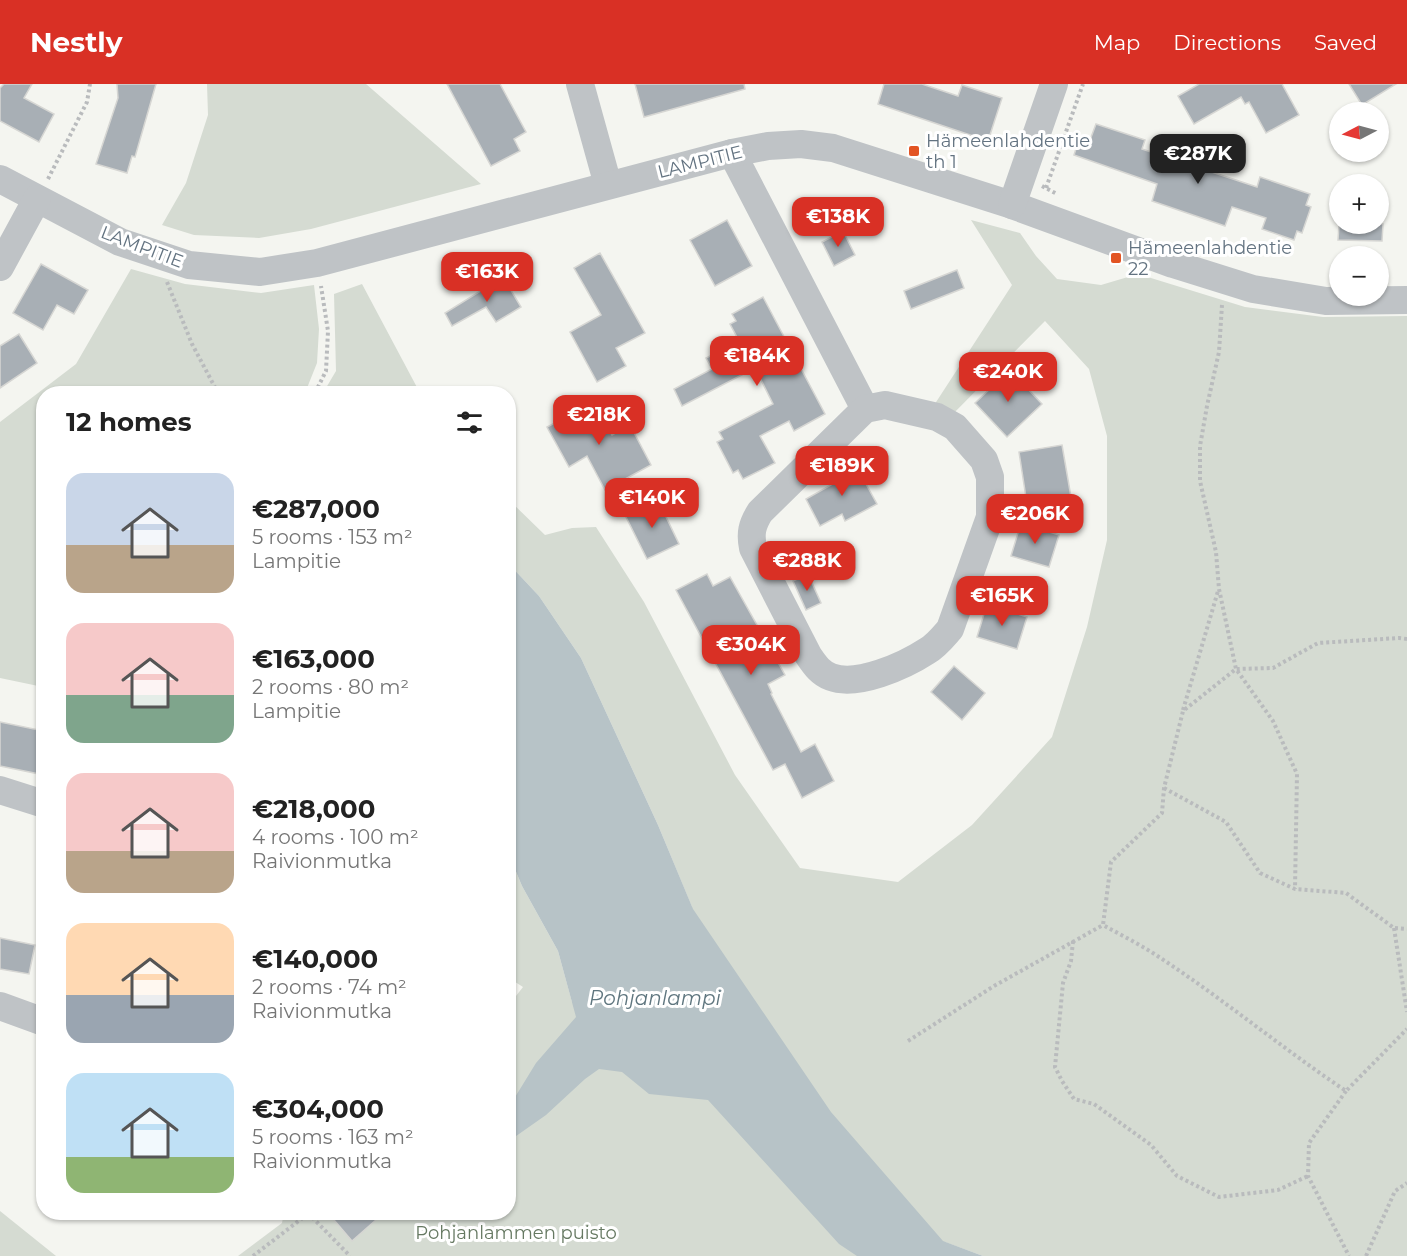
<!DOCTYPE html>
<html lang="en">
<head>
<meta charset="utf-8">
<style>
  body { margin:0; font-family:Montserrat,sans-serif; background:#f6f6f6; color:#222; height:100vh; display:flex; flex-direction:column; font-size:22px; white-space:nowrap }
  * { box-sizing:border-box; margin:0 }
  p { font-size:20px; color:#767676 }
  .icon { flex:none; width:33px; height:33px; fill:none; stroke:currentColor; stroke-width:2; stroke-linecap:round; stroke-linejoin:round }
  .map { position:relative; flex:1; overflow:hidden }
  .panel { position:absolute; left:36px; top:302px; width:480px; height:834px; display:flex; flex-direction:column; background:#fff; border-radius:24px; box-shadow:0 2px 4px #0004 }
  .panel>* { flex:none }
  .needle { width:39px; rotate:264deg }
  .buttons { position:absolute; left:1329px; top:18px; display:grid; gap:12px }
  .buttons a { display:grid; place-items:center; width:60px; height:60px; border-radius:50%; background:#fff; box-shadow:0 2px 4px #0004; font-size:30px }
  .price { position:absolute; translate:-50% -51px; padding:0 14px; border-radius:12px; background:#d93025; color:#fff; font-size:20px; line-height:39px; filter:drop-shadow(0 2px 3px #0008) }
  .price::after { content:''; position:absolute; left:50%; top:36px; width:18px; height:14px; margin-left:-9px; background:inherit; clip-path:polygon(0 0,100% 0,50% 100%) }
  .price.current { background:#222; color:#fff }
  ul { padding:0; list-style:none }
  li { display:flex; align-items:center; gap:18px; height:150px; padding:0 30px }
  li span { display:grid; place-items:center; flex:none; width:168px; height:120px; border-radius:18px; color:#555 }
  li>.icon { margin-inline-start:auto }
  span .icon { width:72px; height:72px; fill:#fffc; stroke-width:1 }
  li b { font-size:26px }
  h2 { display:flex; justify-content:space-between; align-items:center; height:72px; padding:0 30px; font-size:26px }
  header { display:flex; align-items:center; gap:36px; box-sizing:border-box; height:84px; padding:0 30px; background:#d93025; color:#fff }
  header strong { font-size:28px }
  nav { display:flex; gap:33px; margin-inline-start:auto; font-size:21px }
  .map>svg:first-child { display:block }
</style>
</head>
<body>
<header>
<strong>Nestly</strong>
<nav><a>Map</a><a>Directions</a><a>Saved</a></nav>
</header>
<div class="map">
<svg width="1407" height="1172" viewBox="0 0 1407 1172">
  <rect width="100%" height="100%" fill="#f4f5f0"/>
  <g fill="#d5dbd2">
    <path d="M 207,0 L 366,0 L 481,100 L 311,145 L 259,154 L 194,151 L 162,141 L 186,99 L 208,31 Z"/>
    <path d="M 971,136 L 1020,149 L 1036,172 L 1057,195 L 1101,201 L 1138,190 L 1245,223 L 1323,233 L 1407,232 L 1407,1172 L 983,1172 L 945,1158 L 890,1172 L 238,1172 L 282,1139 L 284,1128 L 319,1128 L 327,1136 L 334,1128 L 508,1128 L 509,921 L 523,903 L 509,894 L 509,771 L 522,802 L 558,867 L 572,918 L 692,823 L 658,741 L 581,574 L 539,512 L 509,480 L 509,416 L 545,451 L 572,444 L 596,443 L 644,518 L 735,691 L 800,784 L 898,798 L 972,741 L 1052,653 L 1087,543 L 1107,456 L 1107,352 L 1089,285 L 1045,237 L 947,336 L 929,329 L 1012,201 Z"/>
    <path d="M 131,185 L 185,200 L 261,209 L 314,201 L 319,245 L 317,279 L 305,309 L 44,309 L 43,603 L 0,594 L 0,338 L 76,280 Z"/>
    <path d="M 362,200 L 420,309 L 323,309 L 336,287 L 334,210 Z"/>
    <path d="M 0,1127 L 56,1172 L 0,1172 Z"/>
  </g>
  <path fill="#b7c3c7" d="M 509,480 L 539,512 L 581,574 L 658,741 L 693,825 L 831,1028 L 943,1157 L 983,1172 L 857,1172 L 839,1160 L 708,1016 L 649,1010 L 622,988 L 599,985 L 585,995 L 546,1031 L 509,1057 L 509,1023 L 536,979 L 576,933 L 558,867 L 522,802 L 509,771 Z"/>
  <g fill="#a8afb5" stroke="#d6d6d3" stroke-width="1.5">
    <path d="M 4,0 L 32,0 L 24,14 L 54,30 L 39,58 L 0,37 L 0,4 Z"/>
    <path d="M 117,0 L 156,0 L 135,73 L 132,72 L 127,89 L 96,80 L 118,14 Z"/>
    <path d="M 447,0 L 500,0 L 526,48 L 514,55 L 520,67 L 491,82 Z"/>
    <path d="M 635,0 L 744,0 L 745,5 L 644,33 Z"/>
    <path d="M 884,0 L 922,0 L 958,12 L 962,1 L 1002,14 L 988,57 L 878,20 Z"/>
    <path d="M 1199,0 L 1282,0 L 1299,31 L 1266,49 L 1249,18 L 1245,20 L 1241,13 L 1194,40 L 1178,12 Z"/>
    <path d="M 1349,0 L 1396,0 L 1362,21 Z"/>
    <path d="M 1096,40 L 1145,56 L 1142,65 L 1257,103 L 1260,93 L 1310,110 L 1306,121 L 1311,123 L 1302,149 L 1297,147 L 1294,156 L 1262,145 L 1266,134 L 1232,123 L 1225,142 L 1152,117 L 1157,100 L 1074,71 L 1080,52 L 1090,56 Z"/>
    <path d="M 727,136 L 752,182 L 715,202 L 690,156 Z"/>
    <path d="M 1339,140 L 1383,140 L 1382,157 L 1338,156 Z"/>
    <path d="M 843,147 L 855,171 L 834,182 L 822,158 Z"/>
    <path d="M 600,169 L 645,249 L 616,264 L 626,282 L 597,298 L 570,248 L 601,231 L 574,184 Z"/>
    <path d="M 41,180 L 88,206 L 74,230 L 57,221 L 43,246 L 13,229 Z"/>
    <path d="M 957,186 L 964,204 L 911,225 L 904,207 Z"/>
    <path d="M 503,193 L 521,223 L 496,238 L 486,223 L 452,242 L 445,229 Z"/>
    <path d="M 763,213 L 825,330 L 794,347 L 789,337 L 760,352 L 775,379 L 743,395 L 738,386 L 733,389 L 717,358 L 723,355 L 719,348 L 773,320 L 755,284 L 682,322 L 674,305 L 712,285 L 706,274 L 739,257 L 730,240 L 736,237 L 732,230 Z"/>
    <path d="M 19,250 L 37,279 L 0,304 L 0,262 Z"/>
    <path d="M 1010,286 L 1042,320 L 1007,353 L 975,319 Z"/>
    <path d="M 594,318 L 612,351 L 630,341 L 651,381 L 605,406 L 587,372 L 569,383 L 547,343 Z"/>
    <path d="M 1062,361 L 1071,413 L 1027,420 L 1019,368 Z"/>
    <path d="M 855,380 L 877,420 L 845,437 L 842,430 L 820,442 L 806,415 L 831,401 L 828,395 Z"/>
    <path d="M 658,416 L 679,460 L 647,475 L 625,431 Z"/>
    <path d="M 1021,439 L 1059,451 L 1049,483 L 1011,472 Z"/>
    <path d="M 707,490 L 713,502 L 730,493 L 785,591 L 768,600 L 772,609 L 771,610 L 801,668 L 815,660 L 834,697 L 802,714 L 785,680 L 773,686 L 676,506 Z"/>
    <path d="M 808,490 L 821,519 L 806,526 L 793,497 Z"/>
    <path d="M 987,520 L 1027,533 L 1017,565 L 977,553 Z"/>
    <path d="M 954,582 L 985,609 L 962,636 L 931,608 Z"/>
    <path d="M 0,638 L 44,647 L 44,691 L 0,682 Z"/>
    <path d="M 0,854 L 35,861 L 29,890 L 0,885 Z"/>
    <path d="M 344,1128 L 385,1128 L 352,1157 L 334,1136 Z"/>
  </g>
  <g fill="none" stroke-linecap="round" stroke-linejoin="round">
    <g stroke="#b9bbbd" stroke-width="4" stroke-dasharray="3 3" stroke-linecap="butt">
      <path d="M 48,95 L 87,18 L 90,0"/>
      <path d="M 1042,102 L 1057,110"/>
      <path d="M 1046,104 L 1083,0"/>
      <path d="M 167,198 L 192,260 L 218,309"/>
      <path d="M 1222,221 L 1219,268 L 1207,322 L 1200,362 L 1200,397 L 1216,468 L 1219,505 L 1236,585 L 1273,637 L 1297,690 L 1295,805"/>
      <path d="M 315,309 L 326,287 L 328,247 L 321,202"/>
      <path d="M 1407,555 L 1399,554 L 1318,559 L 1273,584 L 1236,585 L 1183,627 L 1164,704 L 1162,729 L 1111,778 L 1103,841 C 1121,851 1141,861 1159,873 C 1223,915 1282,964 1346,1007 L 1407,945"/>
      <path d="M 1183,626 L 1218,507"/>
      <path d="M 1164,704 L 1226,738 L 1260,789 L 1295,805 L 1346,809 L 1394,844 L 1407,845"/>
      <path d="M 1394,844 L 1407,928"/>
      <path d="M 1073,857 L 1071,877 L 1063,899 L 1055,983 L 1062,997 L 1074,1015 L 1094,1020 L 1151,1061 L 1177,1092 L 1219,1113 L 1278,1106 L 1308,1092"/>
      <path d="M 908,957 L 994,902 L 1103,841"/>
      <path d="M 1346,1007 L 1309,1059 L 1308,1092 L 1349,1172"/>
      <path d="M 308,1129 L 350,1172"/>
      <path d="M 253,1172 L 309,1129"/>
      <path d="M 1366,1172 L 1395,1107 L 1407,1099"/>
    </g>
    <g stroke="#bfc3c6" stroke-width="28">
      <path d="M 580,0 L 608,101"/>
      <path d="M 732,69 L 865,325"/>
      <path d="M 0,95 L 120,158 L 189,181 L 260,188 L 317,179 L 732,69 L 768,62 L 801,60 L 833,64 L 1012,121 L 1173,180 L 1253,205 L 1326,217 L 1407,216"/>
      <path d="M 1012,121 L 1054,0"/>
      <path d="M 0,183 L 37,115"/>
      <path d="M 885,321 L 937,333 L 955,343 L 984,376 L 990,393 L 990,433 L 950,545 C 943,553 936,562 927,567 C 904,582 857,603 831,593 C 820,589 815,581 808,571 L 753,464 C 750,449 752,441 760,428 L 865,325 Z"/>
      <path d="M 0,706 L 44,720"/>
      <path d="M 0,922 L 44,938"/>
    </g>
  </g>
  <g fill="#e25423" stroke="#fff" stroke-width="2">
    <rect x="908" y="61" width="12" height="12" rx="3"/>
    <rect x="1110" y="168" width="12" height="12" rx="3"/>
  </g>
  <g text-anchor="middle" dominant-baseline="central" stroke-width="6" stroke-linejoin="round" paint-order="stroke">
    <g font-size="18" fill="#637381" stroke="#fff" text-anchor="start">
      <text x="926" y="57">Hämeenlahdentie<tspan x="926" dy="21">th 1</tspan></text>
      <text x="1128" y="164">Hämeenlahdentie<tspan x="1128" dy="21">22</tspan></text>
    </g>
    <g font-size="18" fill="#637381" stroke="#fff">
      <text transform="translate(700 78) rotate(-14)">LAMPITIE</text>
      <text transform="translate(142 163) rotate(21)">LAMPITIE</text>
    </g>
    <g font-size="18" fill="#667962" stroke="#fff">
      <text x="516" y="1149">Pohjanlammen puisto</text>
    </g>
    <g font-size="20" font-style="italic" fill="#5f767f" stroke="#fff">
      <text x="655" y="914">Pohjanlampi</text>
    </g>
  </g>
</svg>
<div class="buttons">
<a><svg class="needle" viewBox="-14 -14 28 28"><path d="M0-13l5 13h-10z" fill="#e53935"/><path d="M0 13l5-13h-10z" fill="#767676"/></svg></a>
<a>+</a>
<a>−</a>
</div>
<b class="price current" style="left:1198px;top:101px">€287K</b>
<b class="price" style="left:838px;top:164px">€138K</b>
<b class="price" style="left:487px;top:219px">€163K</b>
<b class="price" style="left:757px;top:303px">€184K</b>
<b class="price" style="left:1008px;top:319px">€240K</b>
<b class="price" style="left:599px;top:362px">€218K</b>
<b class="price" style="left:842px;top:413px">€189K</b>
<b class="price" style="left:652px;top:445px">€140K</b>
<b class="price" style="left:1035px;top:461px">€206K</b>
<b class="price" style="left:807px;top:508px">€288K</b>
<b class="price" style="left:1002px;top:543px">€165K</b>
<b class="price" style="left:751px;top:592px">€304K</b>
<section class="panel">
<h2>12 homes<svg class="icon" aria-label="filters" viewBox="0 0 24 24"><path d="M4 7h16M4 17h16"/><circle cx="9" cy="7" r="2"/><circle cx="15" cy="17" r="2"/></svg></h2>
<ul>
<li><span style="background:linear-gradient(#c9d6e8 60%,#b9a48a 0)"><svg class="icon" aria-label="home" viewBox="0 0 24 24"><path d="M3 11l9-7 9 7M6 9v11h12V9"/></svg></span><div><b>€287,000</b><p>5 rooms · 153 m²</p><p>Lampitie</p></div></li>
<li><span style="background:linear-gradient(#f6c9c9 60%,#7fa58c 0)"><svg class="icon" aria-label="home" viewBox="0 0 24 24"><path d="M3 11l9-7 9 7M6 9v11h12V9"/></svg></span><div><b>€163,000</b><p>2 rooms · 80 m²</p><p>Lampitie</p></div></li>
<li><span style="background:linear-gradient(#f6c9c9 65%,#b9a48a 0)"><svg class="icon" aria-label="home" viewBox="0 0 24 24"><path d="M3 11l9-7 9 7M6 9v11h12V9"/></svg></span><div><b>€218,000</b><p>4 rooms · 100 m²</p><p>Raivionmutka</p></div></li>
<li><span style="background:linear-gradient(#ffd9b3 60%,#9aa5b1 0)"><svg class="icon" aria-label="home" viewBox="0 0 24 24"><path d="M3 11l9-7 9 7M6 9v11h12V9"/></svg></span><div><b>€140,000</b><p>2 rooms · 74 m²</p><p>Raivionmutka</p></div></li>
<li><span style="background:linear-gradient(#bfe0f5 70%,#8fb573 0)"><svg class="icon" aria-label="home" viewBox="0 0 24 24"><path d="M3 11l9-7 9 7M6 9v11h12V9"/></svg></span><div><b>€304,000</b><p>5 rooms · 163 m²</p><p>Raivionmutka</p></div></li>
</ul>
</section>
</div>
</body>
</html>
